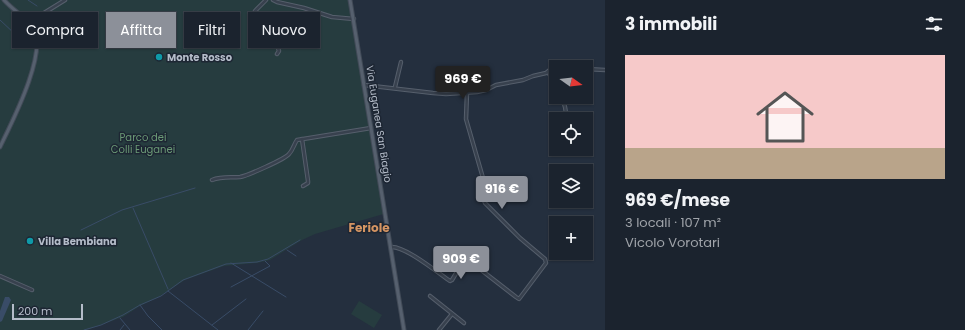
<!DOCTYPE html>
<html lang="it">
<head>
<meta charset="utf-8">
<style>
  body { margin:0; font-family:Poppins,sans-serif; background:#242b36; color:#f1f3f6; height:100vh; display:flex; flex-direction:column; font-size:15px; white-space:nowrap }
  * { box-sizing:border-box; margin:0 }
  p { font-size:13px; color:#a0a4aa }
  .icon { flex:none; width:22px; height:22px; fill:none; stroke:currentColor; stroke-width:2; stroke-linecap:round; stroke-linejoin:round }
  .map { position:relative; flex:1; overflow:hidden }
  .sheet { display:flex; flex-direction:column; background:#1b232e; width:360px }
  .sheet>* { flex:none }
  .guide { position:absolute; left:12px; top:12px; width:380px; height:36px; display:flex; gap:8px }
  .needle { width:26px; rotate:104deg }
  .fabs { position:absolute; left:549px; top:60px; display:grid; gap:8px }
  .fabs a { display:grid; place-items:center; width:44px; height:44px; border-radius:0px; background:#1b232e; box-shadow:0 1px 3px #0004,0 0 0 1px #39404a; font-size:20px }
  .scale { position:absolute; left:12px; bottom:10px; width:71px; box-sizing:border-box; padding-left:4px; border:2px solid #b4bcc9; border-top:0; font-size:11px; line-height:14px; white-space:nowrap; color:#b4bcc9; -webkit-text-stroke:3px #1d2633; paint-order:stroke }
  .price { position:absolute; translate:-50% -34px; padding:0 9px; border-radius:4px; background:#8c9099; color:#fff; font-size:13px; line-height:26px; filter:drop-shadow(0 1px 2px #0008) }
  .price::after { content:''; position:absolute; left:50%; top:24px; width:12px; height:9px; margin-left:-6px; background:inherit; clip-path:polygon(0 0,100% 0,50% 100%) }
  .price.on { background:#222; color:#fff }
  ul { padding:0; list-style:none }
  li { display:grid; align-content:center; gap:8px; height:212px; padding:0 20px }
  li span { display:grid; place-items:center; height:124px; border-radius:0px; color:#555 }
  li>.icon { margin-inline-start:auto }
  span .icon { width:72px; height:72px; fill:#fffc; stroke-width:1 }
  li b { font-size:17px }
  h2 { display:flex; justify-content:space-between; align-items:center; height:48px; padding:0 20px; font-size:17px }
  .chip { padding:0 14px; border-radius:0px; background:#1b232e; box-shadow:0 1px 3px #0004,0 0 0 1px #39404a; font-size:14px; line-height:36px }
  .chip.on { background:#8c9099; color:#fff }
  main { display:flex; flex:1; min-height:0 }
  .map>svg:first-child { display:block }
</style>
</head>
<body>
<main>
<div class="map">
<svg width="605" height="330" viewBox="0 0 605 330">
  <rect width="100%" height="100%" fill="#242f3e"/>
  <g fill="#263c3f">
    <path d="M 0,0 L 352,0 L 387,213 L 315,234 L 302,240 L 270,260 L 257,263 L 224,266 L 185,280 L 157,298 L 140,306 L 123,317 L 87,330 L 0,330 Z"/>
    <path d="M 359,301 L 382,315 L 374,328 L 351,314 Z"/>
  </g>
  <path fill="#394c67" d="M 5,297 L 9,297 L 11,300 L 2,321 L 0,322 L 0,311 Z"/>
  <g fill="none" stroke-linecap="round" stroke-linejoin="round">
    <g stroke="#394c67" stroke-width="1">
      <path d="M 28,0 L 37,6"/>
      <path d="M 0,20 L 16,35"/>
      <path d="M 133,208 L 168,289"/>
      <path d="M 81,230 L 122,210 L 195,188"/>
      <path d="M 287,250 L 296,256"/>
      <path d="M 231,263 L 286,297"/>
      <path d="M 231,287 L 270,266 L 265,261"/>
      <path d="M 168,291 L 218,330"/>
      <path d="M 140,305 L 148,316 L 162,330"/>
      <path d="M 120,318 L 130,330"/>
      <path d="M 212,325 L 246,299"/>
      <path d="M 84,330 L 101,325 L 123,315 L 140,305 L 161,296 L 183,280 L 226,264 L 257,262 L 268,259 L 300,240"/>
      <path d="M 120,330 L 124,325"/>
      <path d="M 248,330 L 263,311"/>
    </g>
    <g stroke="#565f6c" stroke-width="4.5">
      <g id="minor">
        <path d="M 266,0 L 255,11 L 278,48 L 279,51 L 277,54"/>
        <path d="M 273,0 L 277,2 L 304,8 L 332,17 L 354,19"/>
        <path d="M 33,28 L 38,19 L 44,13 L 65,0"/>
        <path d="M 586,69 L 605,70"/>
        <path d="M 548,72 L 556,86"/>
        <path d="M 364,85 L 433,93 L 446,94 L 477,92 L 486,90 L 496,85 L 523,80 L 533,76 L 546,73 L 552,68 L 556,67"/>
        <path d="M 395,87 L 401,62"/>
        <path d="M 562,97 L 565,107 L 567,119"/>
        <path d="M 302,139 L 308,181 L 308,183 L 303,186"/>
        <path d="M 212,180 C 222,176 231,178 240,177 C 247,176 285,159 289,154 C 293,150 294,144 297,140 L 371,128"/>
        <path d="M 391,247 C 405,246 437,272 450,281 L 452,280 L 464,260 L 467,259 L 516,297 L 519,299 L 546,263 L 545,259 L 520,238 L 485,203 L 484,200 L 485,185 L 466,119 L 467,93"/>
        <path d="M 0,276 L 32,290"/>
        <path d="M 430,296 L 464,323"/>
        <path d="M 439,330 L 452,314"/>
      </g>
    </g>
    <g stroke="#414a57" stroke-width="5">
      <g id="major">
        <path d="M 350,0 L 404,330"/>
        <path d="M 0,147 C 11,124 49,51 33,28 C 27,19 12,9 4,0"/>
      </g>
    </g>
    <use href="#minor" stroke="#38414e" stroke-width="2.5"/>
    <use href="#major" stroke="#56606e" stroke-width="3"/>
  </g>
  <g fill="#0f9aa8" stroke="#1d2633" stroke-width="1.5">
    <circle cx="159" cy="57" r="4"/>
    <circle cx="30" cy="241" r="4"/>
  </g>
  <g text-anchor="middle" dominant-baseline="central" stroke-width="3" stroke-linejoin="round" paint-order="stroke">
    <g font-size="10" font-weight="bold" fill="#b4bcc9" stroke="#1d2633" text-anchor="start">
      <text x="167" y="57">Monte Rosso</text>
      <text x="38" y="241">Villa Bembiana</text>
    </g>
    <g font-size="10" fill="#b4bcc9" stroke="#1d2633">
      <text transform="translate(379 124) rotate(81)">Via Euganea San Biagio</text>
    </g>
    <g font-size="10" fill="#6b9a76" stroke="#1d2633">
      <text x="143" y="137">Parco dei<tspan x="143" dy="12">Colli Euganei</tspan></text>
    </g>
    <g font-size="12" font-weight="bold" fill="#d59563" stroke="#1d2633">
      <text x="369" y="227">Feriole</text>
    </g>
  </g>
</svg>
<div class="fabs">
<a><svg class="needle" viewBox="-14 -14 28 28"><path d="M0-13l5 13h-10z" fill="#e53935"/><path d="M0 13l5-13h-10z" fill="#a0a4aa"/></svg></a>
<a><svg class="icon" aria-label="locate" viewBox="0 0 24 24"><circle cx="12" cy="12" r="6"/><path d="M12 2v4M12 18v4M2 12h4M18 12h4"/></svg></a>
<a><svg class="icon" aria-label="layers" viewBox="0 0 24 24"><path d="M12 4l9 5-9 5-9-5zM3 14l9 5 9-5"/></svg></a>
<a>+</a>
</div>
<div class="scale">200 m</div>
<b class="price on" style="left:463px;top:100px">969 €</b>
<b class="price" style="left:502px;top:210px">916 €</b>
<b class="price" style="left:461px;top:280px">909 €</b>
<div class="guide">
<a class="chip">Compra</a>
<a class="chip on">Affitta</a>
<a class="chip">Filtri</a>
<a class="chip">Nuovo</a>
</div>
</div>
<section class="sheet">
<h2>3 immobili<svg class="icon" aria-label="filters" viewBox="0 0 24 24"><path d="M4 7h16M4 17h16"/><circle cx="9" cy="7" r="2"/><circle cx="15" cy="17" r="2"/></svg></h2>
<ul>
<li><span style="background:linear-gradient(#f6c9c9 75%,#b9a48a 0)"><svg class="icon" aria-label="home" viewBox="0 0 24 24"><path d="M3 11l9-7 9 7M6 9v11h12V9"/></svg></span><div><b>969 €/mese</b><p>3 locali · 107 m²</p><p>Vicolo Vorotari</p></div></li>
</ul>
</section>
</main>
</body>
</html>
